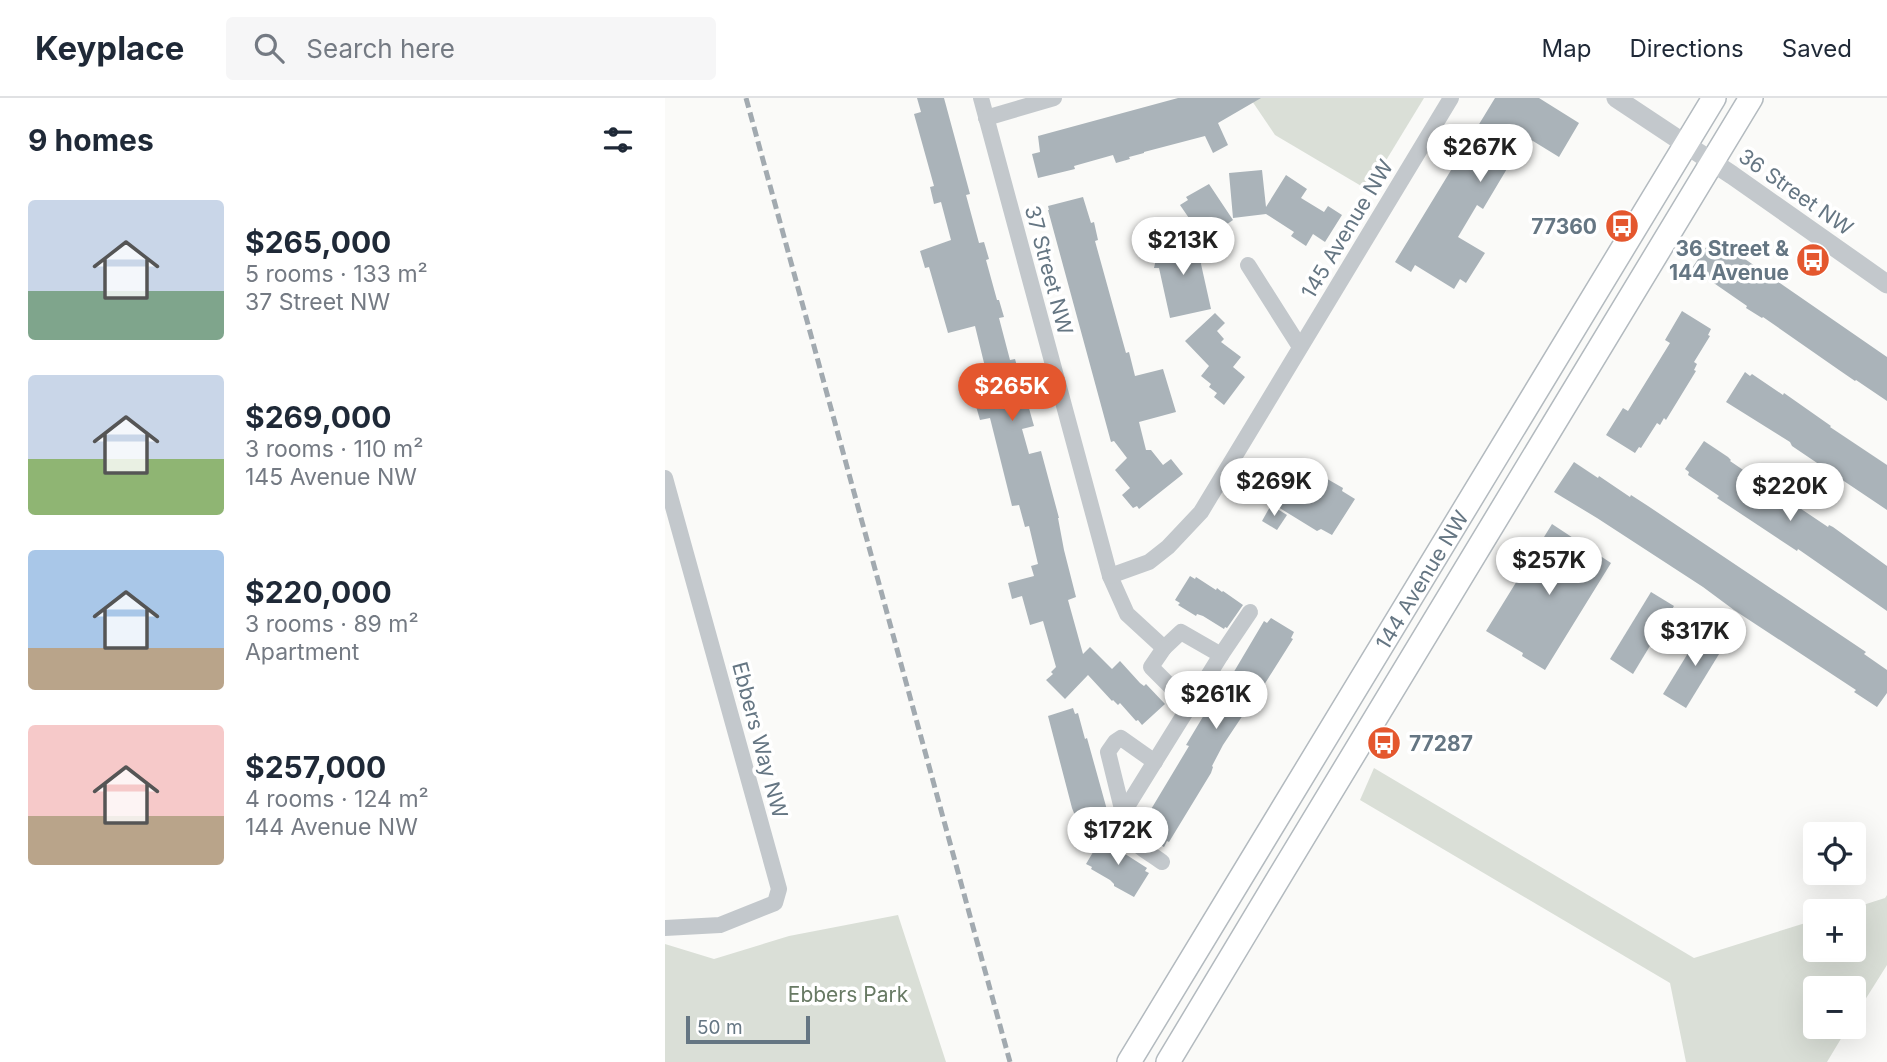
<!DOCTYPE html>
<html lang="en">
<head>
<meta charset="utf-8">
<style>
  body { margin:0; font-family:Inter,sans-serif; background:#f6f6f7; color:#1f2937; height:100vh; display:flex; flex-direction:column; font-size:26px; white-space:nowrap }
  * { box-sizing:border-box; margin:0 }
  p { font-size:23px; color:#747a83 }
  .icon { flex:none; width:38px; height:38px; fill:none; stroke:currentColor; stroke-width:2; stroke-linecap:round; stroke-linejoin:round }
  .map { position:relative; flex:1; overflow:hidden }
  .details { display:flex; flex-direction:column; background:#fff; width:665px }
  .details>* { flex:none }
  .tools { position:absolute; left:1138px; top:724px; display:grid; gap:14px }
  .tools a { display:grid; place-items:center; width:63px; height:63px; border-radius:7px; background:#fff; box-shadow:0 7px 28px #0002; font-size:35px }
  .scale { position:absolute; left:21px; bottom:18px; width:124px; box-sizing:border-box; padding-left:7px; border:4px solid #657683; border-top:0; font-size:19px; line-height:24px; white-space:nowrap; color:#657683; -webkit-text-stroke:5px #fff; paint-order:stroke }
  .price { position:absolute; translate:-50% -60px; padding:0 16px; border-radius:24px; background:#fff; color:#222; font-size:23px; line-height:46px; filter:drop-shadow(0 2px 4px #0008) }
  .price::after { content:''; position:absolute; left:50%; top:42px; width:21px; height:16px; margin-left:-10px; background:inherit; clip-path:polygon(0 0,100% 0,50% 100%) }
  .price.selected { background:#e4572e; color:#fff }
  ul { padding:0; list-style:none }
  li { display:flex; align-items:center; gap:21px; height:175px; padding:0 28px }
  li span { display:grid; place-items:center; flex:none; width:196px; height:140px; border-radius:7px; color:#555 }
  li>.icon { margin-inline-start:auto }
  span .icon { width:84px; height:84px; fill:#fffc; stroke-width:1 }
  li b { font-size:30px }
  h2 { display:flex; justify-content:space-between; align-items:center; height:84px; padding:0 28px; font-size:30px }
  header { display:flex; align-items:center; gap:42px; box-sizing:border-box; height:98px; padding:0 35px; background:#fff; border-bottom:2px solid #e0e1e3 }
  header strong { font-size:33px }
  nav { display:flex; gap:38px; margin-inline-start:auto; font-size:24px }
  .search { width:490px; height:63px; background:#f6f6f7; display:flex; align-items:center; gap:18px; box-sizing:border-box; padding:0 24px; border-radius:7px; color:#747a83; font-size:26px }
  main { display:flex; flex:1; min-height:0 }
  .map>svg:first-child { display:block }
</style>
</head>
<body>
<header>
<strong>Keyplace</strong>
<div class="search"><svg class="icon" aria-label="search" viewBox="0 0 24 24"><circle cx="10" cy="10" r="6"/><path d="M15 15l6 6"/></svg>Search here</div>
<nav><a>Map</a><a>Directions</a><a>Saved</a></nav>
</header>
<main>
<section class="details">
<h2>9 homes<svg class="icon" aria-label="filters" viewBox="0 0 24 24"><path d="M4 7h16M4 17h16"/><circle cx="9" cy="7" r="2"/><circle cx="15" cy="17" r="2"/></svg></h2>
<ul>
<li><span style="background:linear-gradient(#c9d6e8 65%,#7fa58c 0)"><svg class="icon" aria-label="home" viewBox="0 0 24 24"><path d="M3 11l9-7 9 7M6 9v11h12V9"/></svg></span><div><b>$265,000</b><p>5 rooms · 133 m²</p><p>37 Street NW</p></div></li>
<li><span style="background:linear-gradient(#c9d6e8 60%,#8fb573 0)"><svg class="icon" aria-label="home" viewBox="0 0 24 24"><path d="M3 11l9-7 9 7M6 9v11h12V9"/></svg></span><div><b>$269,000</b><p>3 rooms · 110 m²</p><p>145 Avenue NW</p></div></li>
<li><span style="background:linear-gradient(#a9c7e8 70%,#b9a48a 0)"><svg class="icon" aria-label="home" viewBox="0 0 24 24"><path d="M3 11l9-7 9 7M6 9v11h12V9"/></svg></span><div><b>$220,000</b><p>3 rooms · 89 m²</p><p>Apartment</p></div></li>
<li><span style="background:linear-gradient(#f6c9c9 65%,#b9a48a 0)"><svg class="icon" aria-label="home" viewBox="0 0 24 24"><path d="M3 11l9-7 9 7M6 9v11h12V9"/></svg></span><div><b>$257,000</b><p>4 rooms · 124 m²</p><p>144 Avenue NW</p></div></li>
</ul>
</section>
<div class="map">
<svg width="1222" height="964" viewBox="0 0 1222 964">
  <rect width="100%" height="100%" fill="#fafaf8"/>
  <g fill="#dadfd7">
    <path d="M 585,0 L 759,0 L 703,92 L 610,37 Z"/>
    <path d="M 709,670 L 1029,860 L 1150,822 L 1150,852 L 1188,852 L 1188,814 L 1176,814 L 1220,800 L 1222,797 L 1222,867 L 1188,921 L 1188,891 L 1150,891 L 1150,929 L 1183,929 L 1162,964 L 1021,964 L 1005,885 L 695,702 Z"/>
    <path d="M 233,817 L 281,964 L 0,964 L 0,846 L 49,861 L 124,838 Z"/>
  </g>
  <g fill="#aab3b9">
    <path d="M 252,0 L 279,0 L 305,96 L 301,97 L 314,145 L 319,144 L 324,161 L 321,162 L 332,202 L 334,202 L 339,219 L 334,220 L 345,262 L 350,261 L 369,328 L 357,331 L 364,356 L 376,353 L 394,420 L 393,420 L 399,452 L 411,499 L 403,502 L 418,556 L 425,549 L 447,571 L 455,563 L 475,585 L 479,588 L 481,586 L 500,606 L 477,627 L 473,622 L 471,623 L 455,605 L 453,607 L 448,602 L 447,603 L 423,577 L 400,601 L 381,582 L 388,576 L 386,574 L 391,569 L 378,523 L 365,527 L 357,498 L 347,501 L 343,485 L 369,478 L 366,468 L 373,466 L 364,428 L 360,429 L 354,407 L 347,408 L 325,320 L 315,322 L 309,301 L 312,300 L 305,273 L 320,269 L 310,228 L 283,235 L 264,169 L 260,170 L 255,153 L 286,142 L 276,104 L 269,106 L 265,89 L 269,88 L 249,16 L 256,14 Z"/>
    <path d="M 513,0 L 596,0 L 553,25 L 563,47 L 548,55 L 540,38 L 479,54 L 479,55 L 464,59 L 465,61 L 451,65 L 448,57 L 409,68 L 410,71 L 373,80 L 367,56 L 375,54 L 373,38 Z"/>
    <path d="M 830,0 L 874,0 L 914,25 L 894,59 L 858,37 L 843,62 L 846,64 L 818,111 L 812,107 L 793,139 L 820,155 L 801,185 L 795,181 L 789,191 L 750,167 L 746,174 L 730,164 Z"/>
    <path d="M 597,72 L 601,109 L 621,77 L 642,91 L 636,100 L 659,114 L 663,108 L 677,117 L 660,144 L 648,136 L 641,148 L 626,138 L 629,134 L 601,116 L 568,120 L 564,75 Z"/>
    <path d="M 544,86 L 568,122 L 539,142 L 515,107 L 523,102 L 521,99 Z"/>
    <path d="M 418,99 L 426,125 L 429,124 L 433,142 L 430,143 L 461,255 L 464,254 L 470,278 L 498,271 L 511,314 L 474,324 L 481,352 L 486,352 L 498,367 L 506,361 L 518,376 L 474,411 L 472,408 L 468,410 L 457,397 L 465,390 L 450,372 L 462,360 L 449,343 L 446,344 L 383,112 L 384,112 L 383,108 Z"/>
    <path d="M 496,139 L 540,147 L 536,166 L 546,211 L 505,220 L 494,170 L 489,170 Z"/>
    <path d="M 1048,139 L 1222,259 L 1222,303 L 1191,282 L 1190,283 L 1174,272 L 1098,219 L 1097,220 L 1081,210 L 1082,208 L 1027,170 Z"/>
    <path d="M 1017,213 L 1046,231 L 1043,237 L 1045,238 L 1029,264 L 1032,266 L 1029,272 L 1031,273 L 1001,322 L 999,320 L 995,327 L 992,325 L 976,350 L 974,349 L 970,355 L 941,337 L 958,310 L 963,313 L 1005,245 L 1000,242 Z"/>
    <path d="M 550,215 L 560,225 L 552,233 L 559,241 L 556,244 L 576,259 L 568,269 L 580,279 L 559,307 L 549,299 L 552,295 L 544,289 L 546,286 L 536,278 L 544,268 L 520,243 Z"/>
    <path d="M 1080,274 L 1085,278 L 1087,276 L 1118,297 L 1119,295 L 1166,328 L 1165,329 L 1222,367 L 1222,412 L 1158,369 L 1127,348 L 1125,344 L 1061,304 Z"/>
    <path d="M 1039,343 L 1063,359 L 1066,362 L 1065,363 L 1090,380 L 1163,429 L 1164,427 L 1168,429 L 1222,468 L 1222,513 L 1133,451 L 1132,453 L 1052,400 L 1054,398 L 1023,377 L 1024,374 L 1020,371 Z"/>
    <path d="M 909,364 L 933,380 L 934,378 L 965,399 L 966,397 L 983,408 L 1201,554 L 1199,556 L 1222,572 L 1222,595 L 1212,609 L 1189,594 L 1191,592 L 1069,512 L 1038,489 L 932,420 L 889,394 Z"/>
    <path d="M 636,368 L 649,376 L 650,374 L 678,390 L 677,393 L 690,401 L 667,437 L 656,431 L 652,433 L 613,409 Z"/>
    <path d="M 606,407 L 622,417 L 612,432 L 597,423 Z"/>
    <path d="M 887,426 L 946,465 L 880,572 L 857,558 L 858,555 L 821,533 Z"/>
    <path d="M 525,478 L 530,481 L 531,479 L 551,492 L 552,490 L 557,494 L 558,493 L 578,507 L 562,530 L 560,529 L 559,531 L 538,518 L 532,516 L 531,518 L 513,507 L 515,505 L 510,502 Z"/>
    <path d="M 986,494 L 1009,508 L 968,576 L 945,561 Z"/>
    <path d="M 606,520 L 629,534 L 626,540 L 628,541 L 587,606 L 582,611 L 558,647 L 547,668 L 548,669 L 546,675 L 504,744 L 502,743 L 499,749 L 475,735 L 478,730 L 476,728 L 524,648 L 521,647 L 551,597 L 554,599 L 599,523 L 602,525 Z"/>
    <path d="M 1039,529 L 1062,543 L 1021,610 L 998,596 Z"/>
    <path d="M 408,610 L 410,616 L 413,615 L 420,641 L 422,640 L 444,719 L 441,720 L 443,725 L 416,733 L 407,710 L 383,618 Z"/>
    <path d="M 437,739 L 458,752 L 457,754 L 482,770 L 480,773 L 484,775 L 469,799 L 449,788 L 449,786 L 445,782 L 426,771 L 427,769 L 421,766 Z"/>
  </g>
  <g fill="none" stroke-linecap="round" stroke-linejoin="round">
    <g stroke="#b3babf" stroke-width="26">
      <g id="secondary">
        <path id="s1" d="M 464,964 L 1049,0"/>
        <path d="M 503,964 C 696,642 892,322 1086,0"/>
      </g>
    </g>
    <g stroke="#c3c8cc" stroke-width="16">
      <path d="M 316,0 L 445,478 L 462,516 L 499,550 L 516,534 L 556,557 L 458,715 C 459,744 475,748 497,764"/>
      <path d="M 321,20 L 389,0"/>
      <path d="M 583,167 L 635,249"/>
      <path d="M 0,380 L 114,791 L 110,805 L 55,827 L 0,830"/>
      <path d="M 445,478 L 484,464 L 503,449 L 536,414 L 786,0"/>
      <path d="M 499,550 L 486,569 L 524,607"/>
      <path d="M 556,557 L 585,514"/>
      <path d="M 458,715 L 443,654 L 450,644 L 456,640 L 490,664"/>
    </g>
    <path stroke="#c3c8cc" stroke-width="19" d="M 951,0 L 1067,77 L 1222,186"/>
    <use href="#secondary" stroke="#fff" stroke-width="23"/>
    <path stroke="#a2aab0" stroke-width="5" stroke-dasharray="10 5" stroke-linecap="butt" d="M 81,0 L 345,964"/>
  </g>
  <defs>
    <g id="bus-disc" transform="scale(1.75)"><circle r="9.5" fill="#e4572e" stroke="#fff"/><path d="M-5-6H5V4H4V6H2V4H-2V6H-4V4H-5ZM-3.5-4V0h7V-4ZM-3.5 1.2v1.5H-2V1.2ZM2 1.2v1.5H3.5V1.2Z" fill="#fff"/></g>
  </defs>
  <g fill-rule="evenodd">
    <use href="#bus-disc" x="957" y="128"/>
    <use href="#bus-disc" x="1148" y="162"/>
    <use href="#bus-disc" x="719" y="645"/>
  </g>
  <g text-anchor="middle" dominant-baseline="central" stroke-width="7" stroke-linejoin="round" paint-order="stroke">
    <g font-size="21" fill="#657683" stroke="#fff">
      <text transform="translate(1131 94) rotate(35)">36 Street NW</text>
      <text transform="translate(682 131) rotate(-59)">145 Avenue NW</text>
      <text transform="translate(384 172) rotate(75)">37 Street NW</text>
      <text stroke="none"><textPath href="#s1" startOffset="564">144 Avenue NW</textPath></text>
      <text transform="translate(95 642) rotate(75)">Ebbers Way NW</text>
    </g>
    <g font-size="21" font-weight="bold" fill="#657683" stroke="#fff" text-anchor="end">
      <text x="932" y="128">77360</text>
      <text x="1124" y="150">36 Street &amp;<tspan x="1124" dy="24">144 Avenue</tspan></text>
      <text x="744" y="645" text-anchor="start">77287</text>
    </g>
    <g font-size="21" fill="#687a64" stroke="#fff">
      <text x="183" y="896">Ebbers Park</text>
    </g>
  </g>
</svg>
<div class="tools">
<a><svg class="icon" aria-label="locate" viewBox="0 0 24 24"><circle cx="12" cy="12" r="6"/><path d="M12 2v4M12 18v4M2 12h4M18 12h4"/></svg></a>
<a>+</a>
<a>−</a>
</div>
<div class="scale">50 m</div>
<b class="price" style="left:815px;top:86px">$267K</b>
<b class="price" style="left:518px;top:179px">$213K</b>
<b class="price selected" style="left:347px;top:325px">$265K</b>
<b class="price" style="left:609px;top:420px">$269K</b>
<b class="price" style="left:1125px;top:425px">$220K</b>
<b class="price" style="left:884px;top:499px">$257K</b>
<b class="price" style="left:1030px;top:570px">$317K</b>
<b class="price" style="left:551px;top:633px">$261K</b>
<b class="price" style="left:453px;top:769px">$172K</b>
</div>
</main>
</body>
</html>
